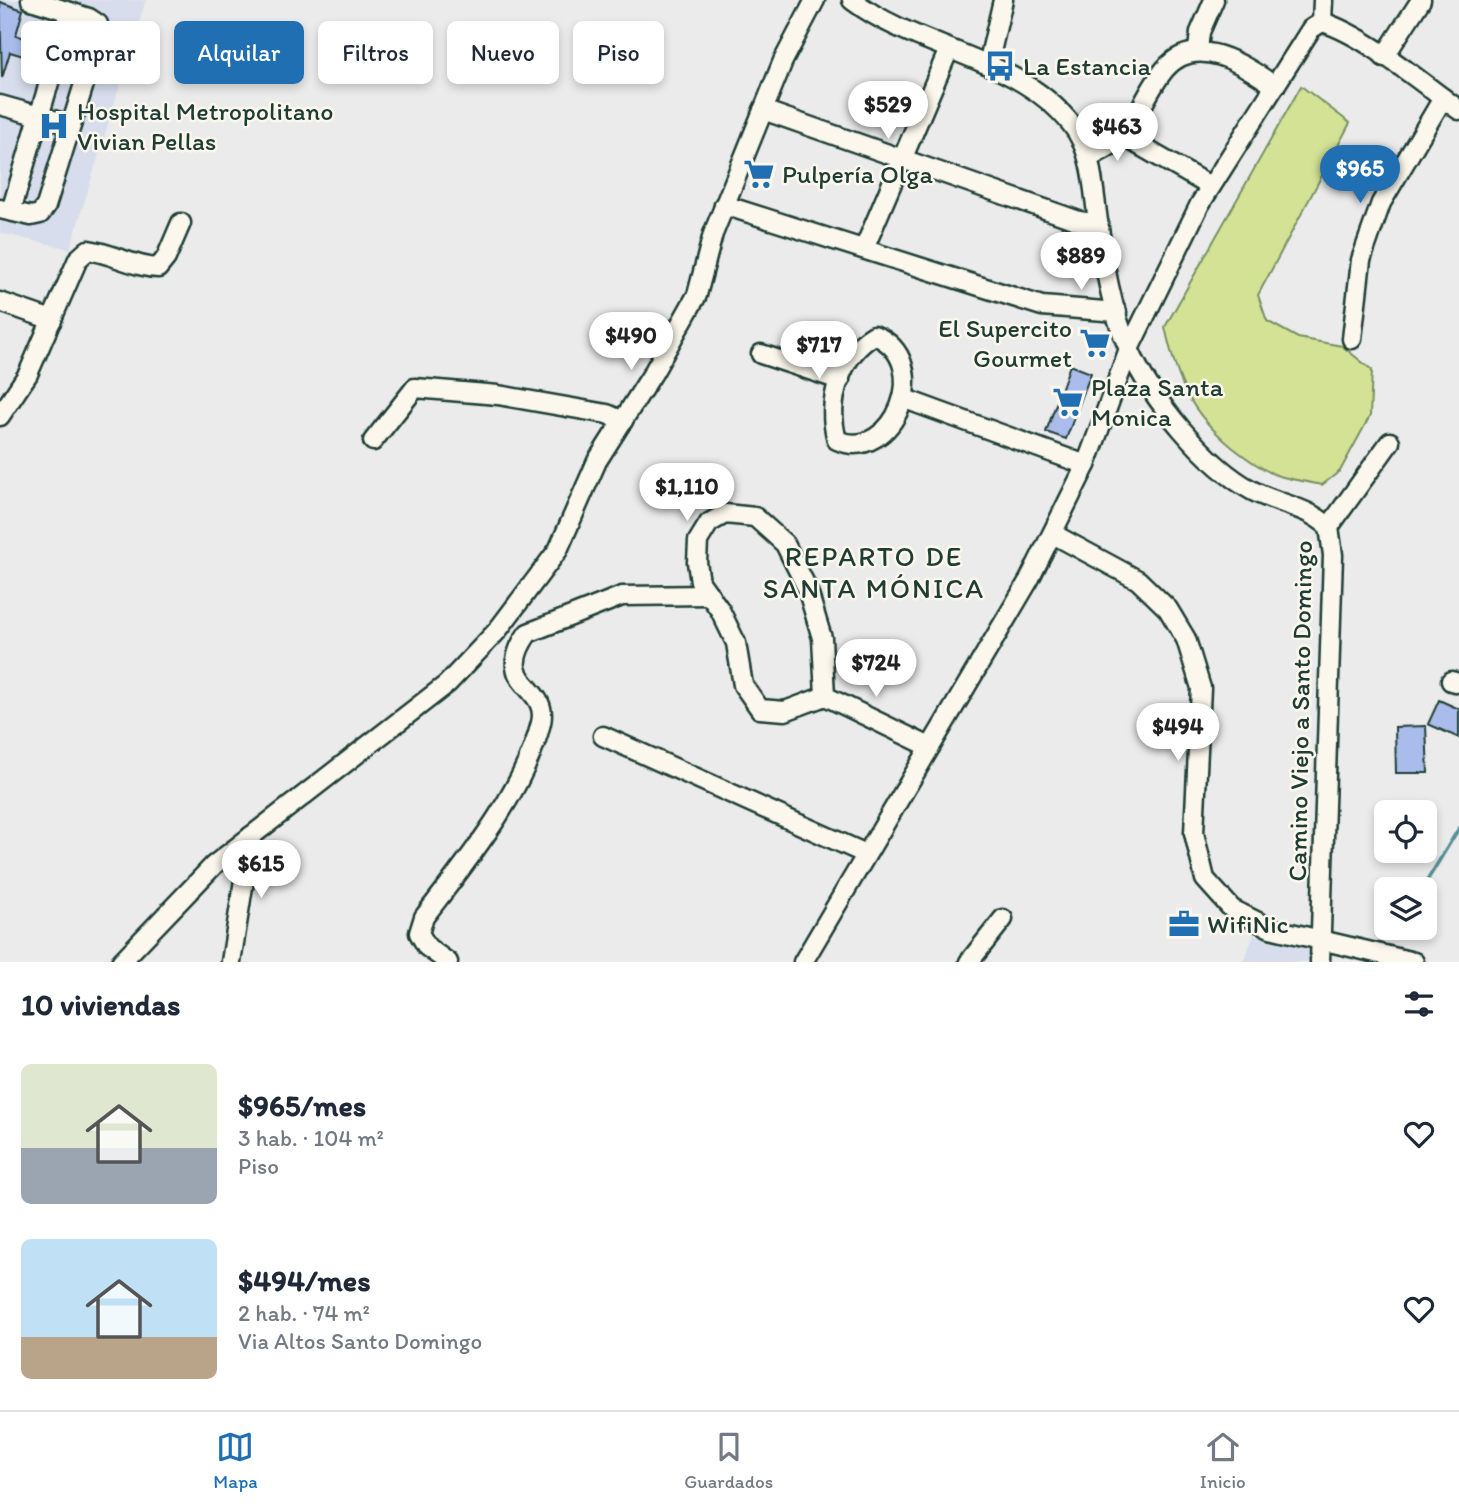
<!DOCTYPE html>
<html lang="es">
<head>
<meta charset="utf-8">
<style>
  body { margin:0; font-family:Itim,sans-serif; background:#f2f2f3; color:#1f2937; height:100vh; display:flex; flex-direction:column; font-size:26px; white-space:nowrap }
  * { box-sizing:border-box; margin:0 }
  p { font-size:23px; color:#747a83 }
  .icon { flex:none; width:38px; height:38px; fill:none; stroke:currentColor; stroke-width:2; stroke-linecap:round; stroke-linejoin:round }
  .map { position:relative; height:962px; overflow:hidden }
  .panel { display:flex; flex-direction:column; background:#fff; flex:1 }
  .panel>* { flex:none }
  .banner { position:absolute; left:21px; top:21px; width:700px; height:63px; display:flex; gap:14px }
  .buttons { position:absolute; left:1374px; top:800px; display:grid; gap:14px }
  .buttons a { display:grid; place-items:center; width:63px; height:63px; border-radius:10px; background:#fff; box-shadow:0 4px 10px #0003; font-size:35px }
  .price { position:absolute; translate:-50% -60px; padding:0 16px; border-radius:24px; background:#fff; color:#222; font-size:23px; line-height:46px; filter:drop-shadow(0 2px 4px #0008) }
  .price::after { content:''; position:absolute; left:50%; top:42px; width:21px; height:16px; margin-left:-10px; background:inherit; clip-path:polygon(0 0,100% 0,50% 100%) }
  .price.selected { background:#1f6fb2; color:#fff }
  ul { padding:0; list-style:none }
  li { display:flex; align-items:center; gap:21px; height:175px; padding:0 21px }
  li span { display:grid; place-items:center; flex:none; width:196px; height:140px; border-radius:10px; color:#555 }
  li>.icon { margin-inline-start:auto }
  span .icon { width:84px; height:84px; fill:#fffc; stroke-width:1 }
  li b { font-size:30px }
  h2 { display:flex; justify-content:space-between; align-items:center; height:84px; padding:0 21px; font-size:30px }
  .tag { padding:0 24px; border-radius:10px; background:#fff; box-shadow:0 4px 10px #0003; font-size:24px; line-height:63px }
  .tag.selected { background:#1f6fb2; color:#fff }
  .dock { display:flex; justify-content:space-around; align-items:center; height:98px; border-top:2px solid #e0e1e3; background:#fff; font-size:19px; color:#747a83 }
  .dock a { display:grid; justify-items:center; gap:4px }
  .dock .selected { color:#1f6fb2 }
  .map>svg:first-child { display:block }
</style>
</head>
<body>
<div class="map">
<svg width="1459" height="962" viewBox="0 0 1459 962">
  <rect width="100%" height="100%" fill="#ebebec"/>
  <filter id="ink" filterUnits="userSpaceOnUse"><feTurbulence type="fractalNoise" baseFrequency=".0143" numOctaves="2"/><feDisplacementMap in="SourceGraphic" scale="14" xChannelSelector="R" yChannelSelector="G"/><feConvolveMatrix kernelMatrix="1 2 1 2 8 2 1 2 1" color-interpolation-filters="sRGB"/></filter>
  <g filter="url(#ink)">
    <g fill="#d7ddec">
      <path d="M 0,0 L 146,0 L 70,249 L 0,233 Z"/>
      <path d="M 1254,935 L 1311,949 L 1310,962 L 1243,962 Z"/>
    </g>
    <path fill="#d3e295" stroke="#799064" stroke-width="2" d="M 1301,86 L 1350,123 L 1258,295 L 1267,321 L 1298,338 L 1342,346 L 1372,370 L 1370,416 L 1340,471 L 1322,485 C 1308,482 1293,480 1279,476 C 1263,471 1246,458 1232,447 C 1189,411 1177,381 1165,327 Z"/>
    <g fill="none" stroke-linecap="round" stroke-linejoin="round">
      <g stroke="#569097" stroke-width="3.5">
        <path d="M 1422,889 L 1459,828"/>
        <path d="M 1397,931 L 1399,928"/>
      </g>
    </g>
    <g fill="#a9bceb" stroke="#1f3d34" stroke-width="2">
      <path d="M 0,2 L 23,10 L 16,35 L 35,42 L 30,58 L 10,52 L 2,78 Z"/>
      <path d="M 1070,365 L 1091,373 L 1066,439 L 1046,432 Z"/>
      <path d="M 1439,700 L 1459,709 L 1459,738 L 1428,724 Z"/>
      <path d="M 1426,726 L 1428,773 L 1396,773 L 1395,727 Z"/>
    </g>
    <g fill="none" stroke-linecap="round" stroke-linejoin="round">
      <g stroke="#1f3d34" stroke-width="23">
        <g id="minor">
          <path d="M 852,0 C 919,51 1018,56 1072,125 C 1093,152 1093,188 1098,221 C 1104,262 1111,311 1129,349 C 1151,399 1206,466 1253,491 C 1280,505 1306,506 1329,527 L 1333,555 L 1320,962"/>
          <path d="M 1322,22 C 1365,35 1422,83 1459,110"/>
          <path d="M 1198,50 L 1200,32 L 1214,0"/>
          <path d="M 1384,57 L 1421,0"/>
          <path d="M 988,65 L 1003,0"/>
          <path d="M 0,105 L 71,125"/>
          <path d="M 763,110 L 1079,221 L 1098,224"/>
          <path d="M 1123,136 L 1210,186"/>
          <path d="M 1089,158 C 1100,151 1117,144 1125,134 C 1140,114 1149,88 1165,69 C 1196,32 1244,65 1275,86"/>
          <path d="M 724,205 L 1042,306 L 1117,312"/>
          <path d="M 0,209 L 31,216 L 40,214 L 46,206 L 99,36 L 98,24 L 89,18 L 31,0"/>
          <path d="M 11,211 L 70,12"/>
          <path d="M 864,249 L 949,49"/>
          <path d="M 0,302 L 52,320"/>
          <path d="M 874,335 C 937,360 893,465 837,440 C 826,402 840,355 874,335 Z"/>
          <path d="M 1352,339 L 1361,260 L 1381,203 L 1443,98"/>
          <path d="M 761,354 L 840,380"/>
          <path d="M 905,399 L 1086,465"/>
          <path d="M 0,416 L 28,374 L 78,259 L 88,250 C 112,253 133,267 158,268 L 166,258 L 181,223"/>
          <path d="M 373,441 L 415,388 L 498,395 L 607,414 L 623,421"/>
          <path d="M 1329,527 L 1390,442"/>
          <path d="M 1053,534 L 1138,580 L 1168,609 L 1186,639 L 1201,688 L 1194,833 L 1205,879 L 1232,909 L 1270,928 L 1414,962"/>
          <path d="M 1451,681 L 1459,683"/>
          <path d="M 825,696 L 822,638 L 807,588 L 785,544 L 755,517 L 725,514 L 709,523 L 698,541 L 697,562 L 700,582 L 720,610 L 736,643 L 743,685 L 760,709 L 785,711 L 825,696 L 930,747"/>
          <path d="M 603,736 L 866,854"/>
          <path d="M 121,962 L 214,865 L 447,684 L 497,631 L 558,550 L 597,461 L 653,373 L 697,295 L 713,234 L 783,61 L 815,0"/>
          <path d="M 231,962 L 251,836"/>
          <path d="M 448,962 L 427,947 L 419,933 L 424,917 C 467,861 524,792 541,723 C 550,684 491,686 528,633 L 622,596 L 710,595"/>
          <path d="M 803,962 L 1029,580 L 1086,465 L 1129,349 L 1200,204 L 1311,29 L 1322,22 L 1323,0"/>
          <path d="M 969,962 L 1003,919"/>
        </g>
      </g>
      <use href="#minor" stroke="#fbf7ec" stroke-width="18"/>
    </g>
  </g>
  <defs>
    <g id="bus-bare" transform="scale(2.415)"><path d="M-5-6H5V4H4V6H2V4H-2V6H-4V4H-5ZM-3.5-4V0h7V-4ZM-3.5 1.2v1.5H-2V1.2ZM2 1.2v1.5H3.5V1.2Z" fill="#1f6fb2" stroke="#fbf7ec" stroke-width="2.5" paint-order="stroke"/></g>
    <g id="hospital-bare" transform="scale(2.415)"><path d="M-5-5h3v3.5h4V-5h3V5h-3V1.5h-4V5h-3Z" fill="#1f6fb2" stroke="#fbf7ec" stroke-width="2.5" paint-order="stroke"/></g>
    <g id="supermarket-bare" transform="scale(2.415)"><path d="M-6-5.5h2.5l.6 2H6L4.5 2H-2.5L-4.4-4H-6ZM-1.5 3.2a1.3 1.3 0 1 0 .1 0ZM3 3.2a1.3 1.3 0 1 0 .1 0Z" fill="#1f6fb2" stroke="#fbf7ec" stroke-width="2.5" paint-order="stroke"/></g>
    <g id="office-bare" transform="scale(2.415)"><path d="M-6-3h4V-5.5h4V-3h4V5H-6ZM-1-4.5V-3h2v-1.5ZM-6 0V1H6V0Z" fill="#1f6fb2" stroke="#fbf7ec" stroke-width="2.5" paint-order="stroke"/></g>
  </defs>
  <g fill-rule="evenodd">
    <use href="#bus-bare" x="1000" y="66"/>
    <use href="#hospital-bare" x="54" y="126"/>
    <use href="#supermarket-bare" x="759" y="174"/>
    <use href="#supermarket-bare" x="1095" y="343"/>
    <use href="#supermarket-bare" x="1068" y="402"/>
    <use href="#office-bare" x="1184" y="924"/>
  </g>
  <g text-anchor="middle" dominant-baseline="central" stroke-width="5" stroke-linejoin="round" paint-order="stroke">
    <g font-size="26" fill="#1f3d34" stroke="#fbf7ec" text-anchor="start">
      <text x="1023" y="66">La Estancia</text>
      <text x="77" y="111">Hospital Metropolitano<tspan x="77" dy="30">Vivian Pellas</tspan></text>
      <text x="782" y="174">Pulpería Olga</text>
      <text x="1072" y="328" text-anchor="end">El Supercito<tspan x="1072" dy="30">Gourmet</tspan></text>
      <text x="1091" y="387">Plaza Santa<tspan x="1091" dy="30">Monica</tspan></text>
      <text x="1207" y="924">WifiNic</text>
    </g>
    <g font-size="26" fill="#1f3d34" stroke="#fbf7ec">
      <text transform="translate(1300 711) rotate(-89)">Camino Viejo a Santo Domingo</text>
    </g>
    <g font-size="28" letter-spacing="2" fill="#1f3d34" stroke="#fbf7ec">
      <text x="874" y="556">REPARTO DE<tspan x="874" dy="32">SANTA MÓNICA</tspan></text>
    </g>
  </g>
</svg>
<div class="buttons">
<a><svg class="icon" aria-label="locate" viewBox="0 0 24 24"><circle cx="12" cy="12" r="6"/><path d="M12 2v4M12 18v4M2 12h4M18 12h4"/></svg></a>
<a><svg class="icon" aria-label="layers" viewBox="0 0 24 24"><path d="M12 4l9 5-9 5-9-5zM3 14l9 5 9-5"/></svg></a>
</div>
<b class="price" style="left:888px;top:141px">$529</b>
<b class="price" style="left:1117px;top:163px">$463</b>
<b class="price selected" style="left:1360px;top:205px">$965</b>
<b class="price" style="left:1081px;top:292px">$889</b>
<b class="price" style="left:631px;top:372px">$490</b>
<b class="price" style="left:819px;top:381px">$717</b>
<b class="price" style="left:687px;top:523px">$1,110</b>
<b class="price" style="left:876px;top:699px">$724</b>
<b class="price" style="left:1178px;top:763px">$494</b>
<b class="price" style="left:261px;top:900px">$615</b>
<div class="banner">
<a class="tag">Comprar</a>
<a class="tag selected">Alquilar</a>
<a class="tag">Filtros</a>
<a class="tag">Nuevo</a>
<a class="tag">Piso</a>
</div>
</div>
<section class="panel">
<h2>10 viviendas<svg class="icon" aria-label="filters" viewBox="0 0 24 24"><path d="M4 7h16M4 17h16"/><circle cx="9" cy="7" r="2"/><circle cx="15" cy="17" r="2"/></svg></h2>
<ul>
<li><span style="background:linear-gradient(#dfe7d0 60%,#9aa5b1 0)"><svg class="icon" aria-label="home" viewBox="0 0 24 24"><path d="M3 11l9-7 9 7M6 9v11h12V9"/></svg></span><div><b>$965/mes</b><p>3 hab. · 104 m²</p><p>Piso</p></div><svg class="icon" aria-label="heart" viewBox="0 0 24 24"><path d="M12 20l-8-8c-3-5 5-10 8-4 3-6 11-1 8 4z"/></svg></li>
<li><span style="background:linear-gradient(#bfe0f5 70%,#b9a48a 0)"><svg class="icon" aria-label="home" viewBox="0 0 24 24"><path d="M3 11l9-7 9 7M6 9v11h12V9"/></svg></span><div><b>$494/mes</b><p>2 hab. · 74 m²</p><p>Via Altos Santo Domingo</p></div><svg class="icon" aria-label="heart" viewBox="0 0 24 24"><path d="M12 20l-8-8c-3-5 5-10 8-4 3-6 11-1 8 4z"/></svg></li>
</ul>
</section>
<nav class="dock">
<a class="selected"><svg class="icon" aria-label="map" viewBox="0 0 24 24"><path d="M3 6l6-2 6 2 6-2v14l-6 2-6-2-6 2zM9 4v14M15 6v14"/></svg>Mapa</a>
<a><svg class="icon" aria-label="saved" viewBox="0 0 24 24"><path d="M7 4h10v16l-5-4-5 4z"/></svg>Guardados</a>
<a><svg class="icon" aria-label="home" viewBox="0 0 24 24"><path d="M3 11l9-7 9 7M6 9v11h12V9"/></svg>Inicio</a>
</nav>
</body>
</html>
